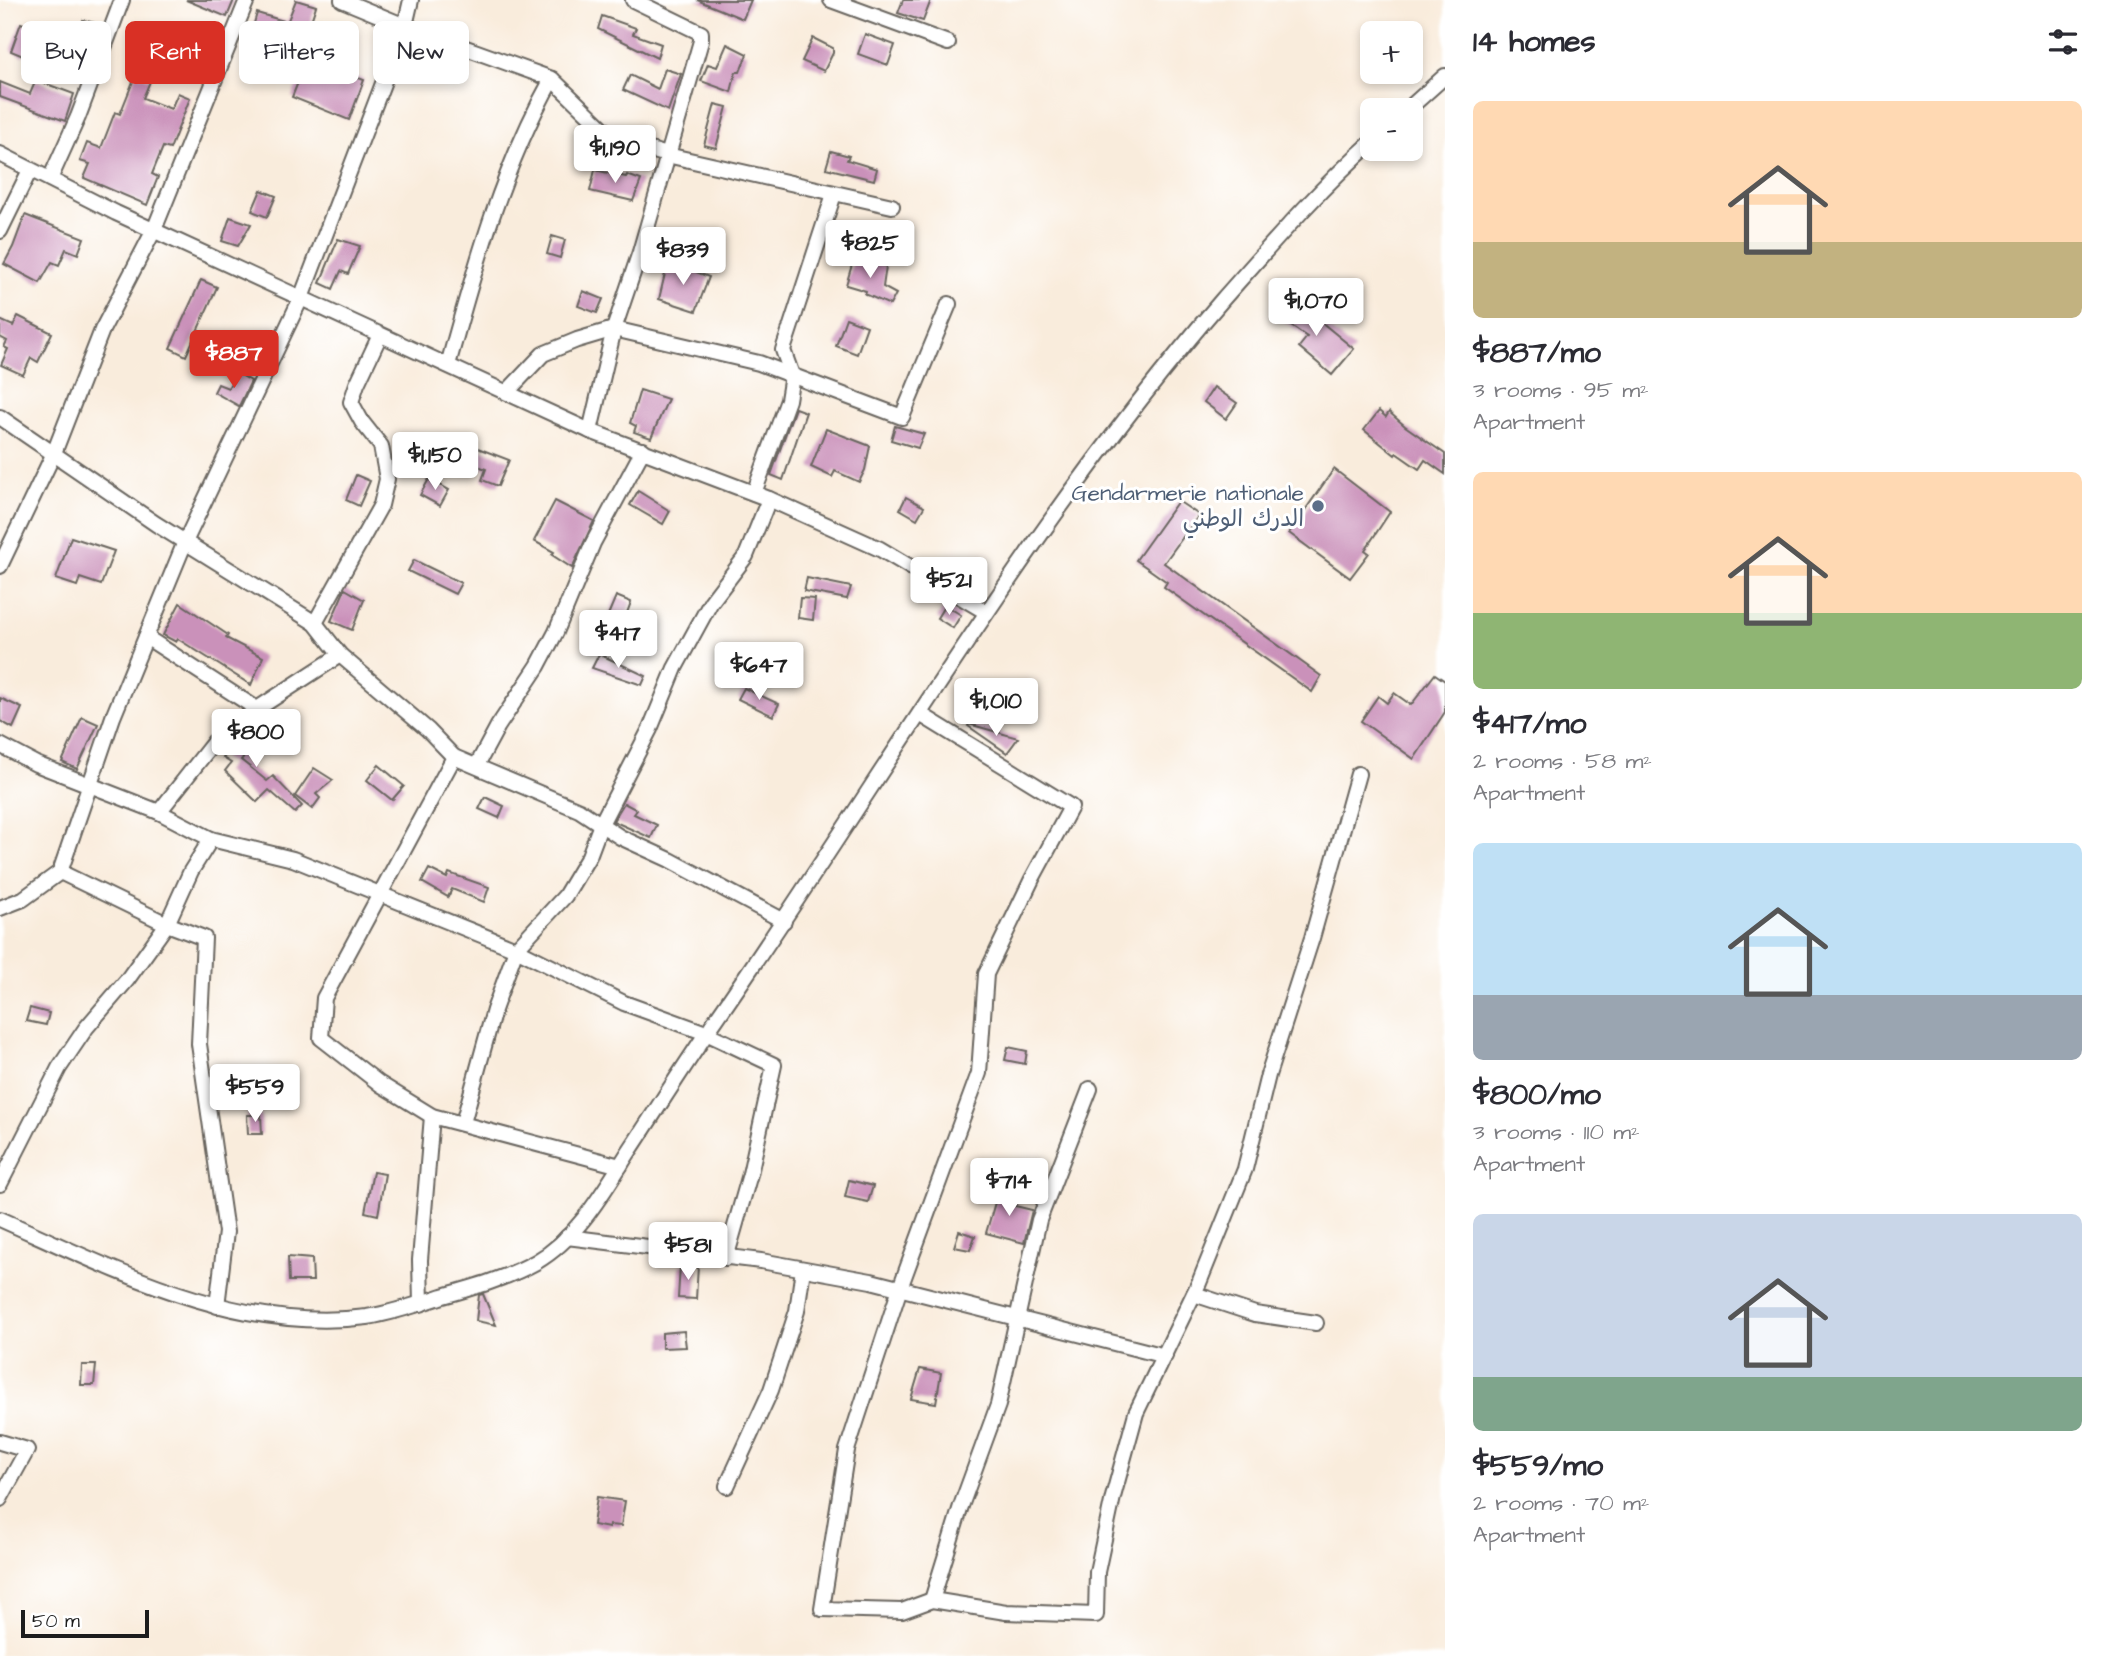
<!DOCTYPE html>
<html lang="en">
<head>
<meta charset="utf-8">
<style>
  body { margin:0; font-family:"Architects Daughter","Playpen Sans Arabic",sans-serif; background:#f2f2f3; color:#2b2b33; height:100vh; display:flex; flex-direction:column; font-size:26px; white-space:nowrap }
  * { box-sizing:border-box; margin:0 }
  p { font-size:23px; color:#7c7c81 }
  .icon { flex:none; width:38px; height:38px; fill:none; stroke:currentColor; stroke-width:2; stroke-linecap:round; stroke-linejoin:round }
  .map { position:relative; flex:1; overflow:hidden }
  .sheet { display:flex; flex-direction:column; background:#fff; width:665px }
  .sheet>* { flex:none }
  .banner { position:absolute; left:21px; top:21px; width:665px; height:63px; display:flex; gap:14px }
  .tools { position:absolute; left:1360px; top:21px; display:grid; gap:14px }
  .tools a { display:grid; place-items:center; width:63px; height:63px; border-radius:10px; background:#fff; box-shadow:0 4px 10px #0003; font-size:35px }
  .scale { position:absolute; left:21px; bottom:18px; width:128px; box-sizing:border-box; padding-left:7px; border:4px solid #1c1c1c; border-top:0; font-size:19px; line-height:24px; white-space:nowrap; color:#1c1c1c; -webkit-text-stroke:5px #fff; paint-order:stroke }
  .price { position:absolute; translate:-50% -60px; padding:0 16px; border-radius:7px; background:#fff; color:#222; font-size:23px; line-height:46px; filter:drop-shadow(0 2px 4px #0008) }
  .price::after { content:''; position:absolute; left:50%; top:42px; width:21px; height:16px; margin-left:-10px; background:inherit; clip-path:polygon(0 0,100% 0,50% 100%) }
  .price.on { background:#d93025; color:#fff }
  ul { padding:0; list-style:none }
  li { display:grid; align-content:center; gap:14px; height:371px; padding:0 28px }
  li span { display:grid; place-items:center; height:217px; border-radius:10px; color:#555 }
  li>.icon { margin-inline-start:auto }
  span .icon { width:126px; height:126px; fill:#fffc; stroke-width:1 }
  li b { font-size:30px }
  h2 { display:flex; justify-content:space-between; align-items:center; height:84px; padding:0 28px; font-size:30px }
  .tag { padding:0 24px; border-radius:10px; background:#fff; box-shadow:0 4px 10px #0003; font-size:24px; line-height:63px }
  .tag.on { background:#d93025; color:#fff }
  main { display:flex; flex:1; min-height:0 }
  .map>svg:first-child { display:block }
</style>
</head>
<body>
<main>
<div class="map">
<svg width="1445" height="1656" viewBox="0 0 1445 1656">
  <rect width="100%" height="100%" fill="#fff"/>
  <filter id="ink" filterUnits="userSpaceOnUse"><feTurbulence type="fractalNoise" baseFrequency=".0143" numOctaves="2"/><feDisplacementMap in="SourceGraphic" scale="14" xChannelSelector="R" yChannelSelector="G"/><feConvolveMatrix kernelMatrix="1 2 1 2 8 2 1 2 1" color-interpolation-filters="sRGB"/></filter>
  <filter id="wash" filterUnits="userSpaceOnUse"><feTurbulence type="fractalNoise" baseFrequency=".00686" numOctaves="4" result="noise"/><feDisplacementMap in="SourceGraphic" scale="28" xChannelSelector="R" yChannelSelector="G"/><feGaussianBlur stdDeviation="1.57" result="paint"/><feColorMatrix in="noise" values="0 0 0 0 0 0 0 0 0 0 0 0 0 0 0 0 0 1.4 0 .05"/><feComposite in="paint" operator="in"/></filter>
  <g filter="url(#wash)">
    <rect width="100%" height="100%" fill="#f9ecdc"/>
    <g id="blocks">
      <g fill="#ca91ba">
        <path d="M 186,0 L 234,0 L 227,17 Z"/>
        <path d="M 296,0 L 316,6 L 311,21 L 338,31 L 333,45 L 285,28 Z"/>
        <path d="M 697,0 L 751,0 L 743,19 Z"/>
        <path d="M 903,0 L 931,0 L 923,21 L 898,13 Z"/>
        <path d="M 257,13 L 287,22 L 275,51 L 249,41 Z"/>
        <path d="M 602,16 L 636,28 L 633,34 L 661,44 L 657,58 L 598,29 Z"/>
        <path d="M 83,20 L 95,23 L 89,46 L 76,43 Z"/>
        <path d="M 21,23 L 34,28 L 23,56 L 11,51 Z"/>
        <path d="M 865,34 L 895,45 L 888,65 L 858,54 Z"/>
        <path d="M 813,38 L 833,48 L 833,53 L 824,71 L 802,61 Z"/>
        <path d="M 727,44 L 747,54 L 740,72 L 736,72 L 731,92 L 701,81 L 708,64 L 717,67 Z"/>
        <path d="M 314,61 L 364,80 L 349,120 L 292,97 L 305,65 L 311,68 Z"/>
        <path d="M 665,69 L 681,74 L 668,111 L 623,90 L 630,75 L 658,89 Z"/>
        <path d="M 136,74 L 151,79 L 143,98 L 171,109 L 178,93 L 190,98 L 170,149 L 163,147 L 152,174 L 158,177 L 147,205 L 84,178 L 90,164 L 80,161 L 87,143 L 101,148 L 115,112 L 120,114 Z"/>
        <path d="M 36,80 L 74,94 L 65,121 L 0,97 L 0,82 L 30,94 Z"/>
        <path d="M 715,104 L 727,107 L 716,148 L 704,145 Z"/>
        <path d="M 831,151 L 849,156 L 847,160 L 877,169 L 874,180 L 826,168 Z"/>
        <path d="M 595,170 L 626,177 L 627,175 L 641,180 L 633,201 L 590,191 Z"/>
        <path d="M 261,190 L 276,196 L 267,217 L 252,211 Z"/>
        <path d="M 25,215 L 84,238 L 78,254 L 66,249 L 59,265 L 52,262 L 40,283 L 4,264 L 13,247 Z"/>
        <path d="M 230,217 L 251,224 L 238,246 L 222,241 Z"/>
        <path d="M 552,236 L 565,240 L 560,258 L 547,254 Z"/>
        <path d="M 338,239 L 360,246 L 348,274 L 341,271 L 333,289 L 320,283 Z"/>
        <path d="M 854,258 L 886,266 L 883,287 L 896,294 L 890,305 L 865,294 L 866,291 L 846,285 Z"/>
        <path d="M 668,261 L 709,277 L 696,311 L 659,299 Z"/>
        <path d="M 201,280 L 217,287 L 186,356 L 170,348 Z"/>
        <path d="M 583,291 L 603,299 L 597,313 L 578,306 Z"/>
        <path d="M 1286,299 L 1320,321 L 1354,349 L 1332,375 L 1299,347 L 1307,337 L 1275,315 Z"/>
        <path d="M 18,316 L 52,333 L 38,362 L 31,358 L 23,375 L 1,365 L 8,349 L 4,347 L 7,341 L 0,337 L 0,320 L 13,326 Z"/>
        <path d="M 846,318 L 867,326 L 857,354 L 836,346 Z"/>
        <path d="M 237,373 L 251,381 L 239,406 L 214,392 L 218,384 L 228,388 Z"/>
        <path d="M 1214,387 L 1237,403 L 1226,419 L 1204,402 Z"/>
        <path d="M 640,390 L 668,399 L 651,438 L 634,432 L 636,426 L 630,423 Z"/>
        <path d="M 795,408 L 806,412 L 783,480 L 771,475 Z"/>
        <path d="M 1379,411 L 1386,417 L 1389,412 L 1405,426 L 1445,454 L 1445,474 L 1425,460 L 1419,469 L 1396,453 L 1395,455 L 1364,430 Z"/>
        <path d="M 895,426 L 924,434 L 918,448 L 891,440 Z"/>
        <path d="M 826,429 L 870,446 L 865,470 L 859,482 L 835,471 L 832,477 L 811,467 Z"/>
        <path d="M 475,447 L 509,460 L 498,486 L 482,480 L 486,469 L 470,463 Z"/>
        <path d="M 1334,469 L 1390,512 L 1365,550 L 1369,553 L 1350,578 L 1289,533 Z"/>
        <path d="M 356,475 L 370,481 L 359,506 L 346,500 Z"/>
        <path d="M 429,479 L 449,490 L 440,506 L 420,495 Z"/>
        <path d="M 638,491 L 670,511 L 663,524 L 630,505 Z"/>
        <path d="M 906,497 L 924,507 L 917,519 L 900,509 Z"/>
        <path d="M 555,501 L 594,521 L 572,568 L 552,555 L 554,552 L 534,541 Z"/>
        <path d="M 1178,501 L 1199,515 L 1164,563 L 1321,676 L 1312,692 L 1164,587 L 1167,582 L 1136,560 Z"/>
        <path d="M 71,537 L 114,551 L 101,585 L 80,578 L 77,586 L 56,579 Z"/>
        <path d="M 414,560 L 461,583 L 455,594 L 408,571 Z"/>
        <path d="M 807,578 L 851,587 L 847,599 L 804,591 Z"/>
        <path d="M 345,589 L 364,600 L 352,630 L 331,621 Z"/>
        <path d="M 616,596 L 631,602 L 624,621 L 608,615 Z"/>
        <path d="M 800,598 L 815,599 L 813,620 L 798,618 Z"/>
        <path d="M 180,603 L 228,635 L 226,638 L 263,657 L 251,685 L 178,639 L 176,642 L 163,635 Z"/>
        <path d="M 945,605 L 961,615 L 953,628 L 937,618 Z"/>
        <path d="M 599,654 L 646,676 L 642,685 L 592,668 Z"/>
        <path d="M 1435,674 L 1445,681 L 1445,712 L 1414,759 L 1361,721 L 1378,696 L 1387,703 L 1394,693 L 1411,705 Z"/>
        <path d="M 744,688 L 779,704 L 773,716 L 738,699 Z"/>
        <path d="M 0,698 L 22,708 L 13,728 L 0,721 Z"/>
        <path d="M 272,711 L 277,718 L 252,732 L 259,738 L 241,760 L 267,781 L 273,776 L 302,806 L 295,813 L 269,790 L 257,802 L 225,771 L 231,763 L 223,758 L 246,730 Z"/>
        <path d="M 82,717 L 98,724 L 77,769 L 62,762 Z"/>
        <path d="M 969,724 L 1018,738 L 1007,753 L 968,726 Z"/>
        <path d="M 379,765 L 404,786 L 392,800 L 367,780 Z"/>
        <path d="M 314,768 L 333,780 L 316,794 L 320,798 L 312,809 L 295,796 Z"/>
        <path d="M 485,797 L 504,806 L 499,818 L 479,809 Z"/>
        <path d="M 624,803 L 637,810 L 634,814 L 657,825 L 651,838 L 613,821 Z"/>
        <path d="M 429,869 L 447,878 L 449,873 L 489,887 L 484,902 L 452,889 L 448,897 L 422,882 Z"/>
        <path d="M 30,1008 L 49,1013 L 46,1025 L 26,1021 Z"/>
        <path d="M 1008,1047 L 1027,1051 L 1025,1064 L 1005,1060 Z"/>
        <path d="M 247,1115 L 261,1115 L 262,1134 L 248,1134 Z"/>
        <path d="M 373,1172 L 385,1174 L 378,1215 L 365,1212 Z"/>
        <path d="M 849,1180 L 873,1186 L 868,1202 L 845,1197 Z"/>
        <path d="M 999,1189 L 1018,1194 L 1015,1206 L 1032,1210 L 1024,1243 L 986,1233 Z"/>
        <path d="M 959,1231 L 975,1236 L 970,1250 L 954,1247 Z"/>
        <path d="M 288,1257 L 312,1259 L 313,1281 L 289,1281 Z"/>
        <path d="M 680,1265 L 698,1266 L 696,1299 L 678,1298 Z"/>
        <path d="M 483,1294 L 496,1325 L 476,1321 L 479,1295 Z"/>
        <path d="M 684,1331 L 686,1347 L 662,1348 L 662,1333 Z"/>
        <path d="M 82,1365 L 96,1365 L 94,1385 L 81,1385 Z"/>
        <path d="M 920,1369 L 941,1373 L 936,1403 L 911,1399 Z"/>
        <path d="M 597,1497 L 625,1501 L 621,1526 L 609,1525 L 609,1528 L 593,1525 Z"/>
      </g>
    </g>
  </g>
  <g filter="url(#ink)">
    <use href="#blocks" fill-opacity="0" stroke="#69655f" stroke-width="2"/>
    <g fill="none" stroke-linecap="round" stroke-linejoin="round">
      <g stroke="#69655f" stroke-width="18">
        <g id="street">
          <path d="M 342,0 L 405,26 L 552,79 L 614,139 L 667,155 L 892,206"/>
          <path d="M 831,0 L 948,43"/>
          <path d="M 1407,110 L 1445,76"/>
          <path d="M 0,154 L 116,213 L 590,431 L 769,499 L 880,549 L 986,612"/>
          <path d="M 50,179 L 78,117 L 122,0"/>
          <path d="M 0,231 L 30,170"/>
          <path d="M 448,365 C 475,267 502,168 552,79"/>
          <path d="M 507,392 L 543,354 L 577,340 L 614,329 L 759,363 L 902,417 L 949,304"/>
          <path d="M 0,417 L 156,524 L 315,623 L 340,655 L 428,730 L 454,757"/>
          <path d="M 590,431 L 614,329 L 640,252 L 701,41 L 701,33 L 633,0"/>
          <path d="M 754,493 L 788,400 L 792,375 L 783,350 L 834,194"/>
          <path d="M 0,566 L 54,453 L 102,330 L 154,230 L 247,0"/>
          <path d="M 315,623 L 381,505 L 387,479 L 381,446 L 362,422 L 351,402 L 357,384 L 380,335"/>
          <path d="M 146,637 L 257,709"/>
          <path d="M 920,714 L 1071,807 L 1032,879 L 986,974 L 979,1073 L 900,1288 L 847,1450 L 822,1609 L 902,1611 L 932,1600 L 1006,1612 L 1096,1615 L 1097,1572 L 1113,1497 L 1136,1413 L 1199,1283 L 1245,1169 L 1268,1075 L 1312,938 L 1358,774"/>
          <path d="M 0,745 L 36,764 L 159,812 L 211,839 L 293,859 L 516,949 L 624,1003 L 706,1033 L 774,1065 L 750,1174 L 726,1258"/>
          <path d="M 477,765 L 498,726 L 538,666 L 556,632 L 593,543 L 643,450"/>
          <path d="M 159,812 L 214,742 L 257,709 L 340,655"/>
          <path d="M 60,872 L 167,924 L 204,938 L 199,1044 L 226,1232 L 217,1306"/>
          <path d="M 0,908 L 23,899 L 60,872 L 113,717 L 185,542 L 301,298 L 405,26 L 411,0"/>
          <path d="M 463,1123 L 494,1010 L 516,949 L 565,896 L 589,856 L 601,824 L 650,729 L 675,668 L 711,602 L 746,556 L 769,499"/>
          <path d="M 620,1166 L 432,1116 L 380,1084 L 321,1038 L 324,998 L 454,757 L 579,810 L 620,837 L 670,860 L 784,921"/>
          <path d="M 0,1184 L 59,1068 L 86,1028 L 127,980 L 167,924 L 191,871 L 211,839"/>
          <path d="M 0,1219 C 115,1270 237,1334 367,1317 C 393,1313 419,1304 443,1296 C 475,1287 507,1278 536,1262 C 578,1238 605,1189 630,1150 C 659,1106 687,1061 717,1018 C 884,777 1030,522 1223,299 C 1271,245 1318,190 1372,142"/>
          <path d="M 567,1237 L 761,1261 L 871,1281 L 1165,1356"/>
          <path d="M 1194,1294 L 1255,1314 L 1316,1323"/>
          <path d="M 421,1304 L 420,1260 L 432,1116"/>
          <path d="M 0,1442 L 27,1450 L 0,1499"/>
          <path d="M 727,1486 L 771,1390 L 797,1311 L 803,1269"/>
          <path d="M 932,1600 L 961,1506 L 998,1405 L 1039,1220 L 1090,1089"/>
        </g>
      </g>
      <use href="#street" stroke="#fff" stroke-width="14"/>
    </g>
  </g>
  <circle fill="#5c6f8a" stroke="#fff" stroke-width="2.5" cx="1318" cy="506" r="7"/>
  <g text-anchor="middle" dominant-baseline="central" stroke-width="6" stroke-linejoin="round" paint-order="stroke">
    <g font-size="23" fill="#4e5e75" stroke="#fff" text-anchor="end">
      <text x="1304" y="493">Gendarmerie nationale<tspan x="1304" dy="26">الدرك الوطني</tspan></text>
    </g>
  </g>
</svg>
<div class="tools">
<a>+</a>
<a>−</a>
</div>
<div class="scale">50 m</div>
<b class="price" style="left:615px;top:185px">$1,190</b>
<b class="price" style="left:870px;top:280px">$825</b>
<b class="price" style="left:683px;top:287px">$839</b>
<b class="price" style="left:1316px;top:338px">$1,070</b>
<b class="price on" style="left:234px;top:390px">$887</b>
<b class="price" style="left:435px;top:492px">$1,150</b>
<b class="price" style="left:949px;top:617px">$521</b>
<b class="price" style="left:618px;top:670px">$417</b>
<b class="price" style="left:759px;top:702px">$647</b>
<b class="price" style="left:996px;top:738px">$1,010</b>
<b class="price" style="left:256px;top:769px">$800</b>
<b class="price" style="left:255px;top:1124px">$559</b>
<b class="price" style="left:1009px;top:1218px">$714</b>
<b class="price" style="left:688px;top:1282px">$581</b>
<div class="banner">
<a class="tag">Buy</a>
<a class="tag on">Rent</a>
<a class="tag">Filters</a>
<a class="tag">New</a>
</div>
</div>
<section class="sheet">
<h2>14 homes<svg class="icon" aria-label="filters" viewBox="0 0 24 24"><path d="M4 7h16M4 17h16"/><circle cx="9" cy="7" r="2"/><circle cx="15" cy="17" r="2"/></svg></h2>
<ul>
<li><span style="background:linear-gradient(#ffd9b3 65%,#c2b280 0)"><svg class="icon" aria-label="home" viewBox="0 0 24 24"><path d="M3 11l9-7 9 7M6 9v11h12V9"/></svg></span><div><b>$887/mo</b><p>3 rooms · 95 m²</p><p>Apartment</p></div></li>
<li><span style="background:linear-gradient(#ffd9b3 65%,#8fb573 0)"><svg class="icon" aria-label="home" viewBox="0 0 24 24"><path d="M3 11l9-7 9 7M6 9v11h12V9"/></svg></span><div><b>$417/mo</b><p>2 rooms · 58 m²</p><p>Apartment</p></div></li>
<li><span style="background:linear-gradient(#bfe0f5 70%,#9aa5b1 0)"><svg class="icon" aria-label="home" viewBox="0 0 24 24"><path d="M3 11l9-7 9 7M6 9v11h12V9"/></svg></span><div><b>$800/mo</b><p>3 rooms · 110 m²</p><p>Apartment</p></div></li>
<li><span style="background:linear-gradient(#c9d6e8 75%,#7fa58c 0)"><svg class="icon" aria-label="home" viewBox="0 0 24 24"><path d="M3 11l9-7 9 7M6 9v11h12V9"/></svg></span><div><b>$559/mo</b><p>2 rooms · 70 m²</p><p>Apartment</p></div></li>
</ul>
</section>
</main>
</body>
</html>
